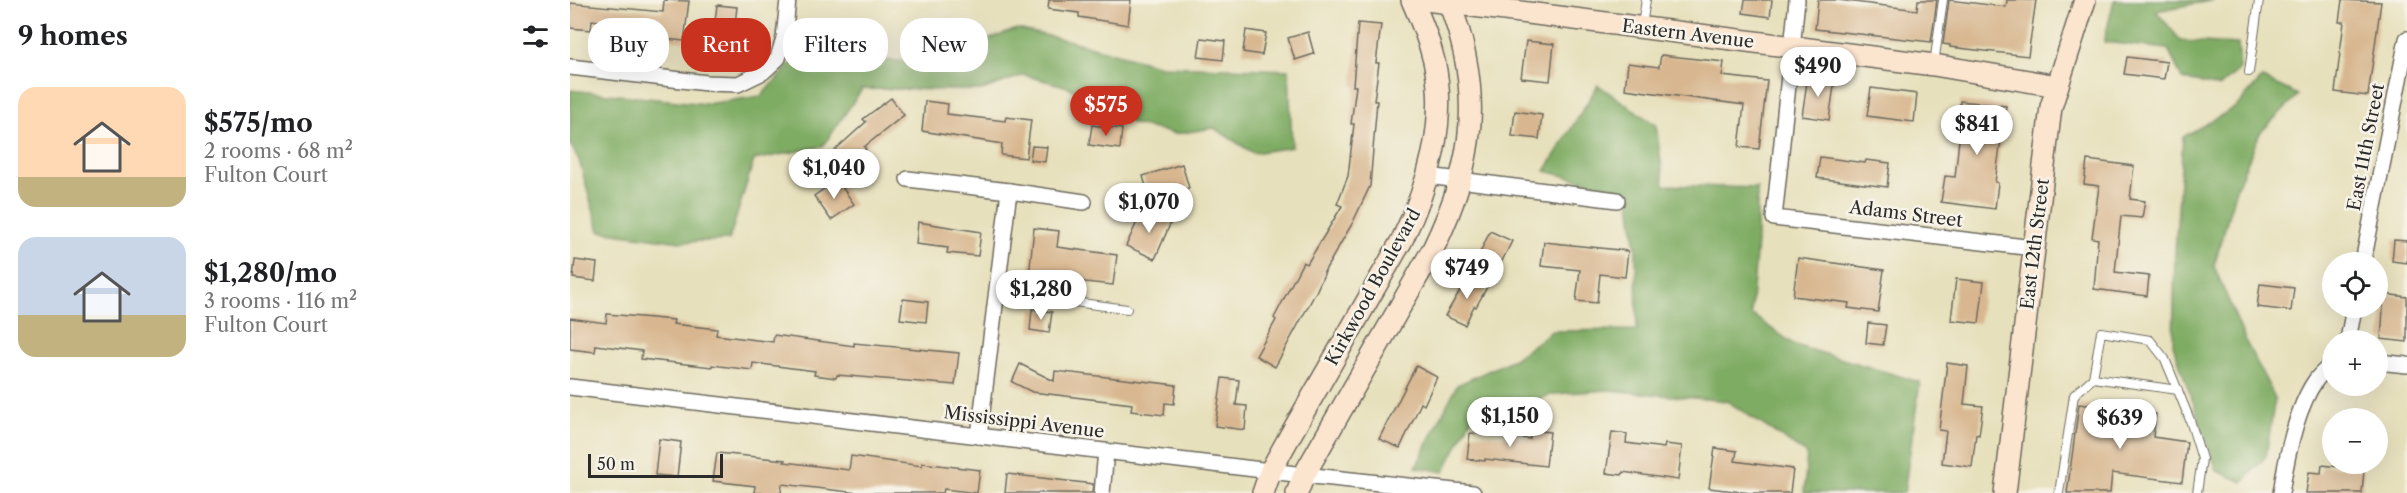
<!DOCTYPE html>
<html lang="en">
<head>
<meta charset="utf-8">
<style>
  body { margin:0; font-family:"Libre Caslon Text",serif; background:#f6f6f6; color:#202124; height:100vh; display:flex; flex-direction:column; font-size:22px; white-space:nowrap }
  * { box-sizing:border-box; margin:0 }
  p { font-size:20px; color:#757577 }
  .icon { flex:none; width:33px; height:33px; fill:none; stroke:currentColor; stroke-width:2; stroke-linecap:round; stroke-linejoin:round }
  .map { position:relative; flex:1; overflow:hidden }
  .details { display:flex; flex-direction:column; background:#fff; width:570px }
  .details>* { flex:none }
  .hud { position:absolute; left:18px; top:18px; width:570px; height:54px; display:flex; gap:12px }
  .fabs { position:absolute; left:1752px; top:252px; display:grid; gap:12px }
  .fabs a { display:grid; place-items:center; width:66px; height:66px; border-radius:50%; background:#fff; box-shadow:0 6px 24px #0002; font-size:30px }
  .scale { position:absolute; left:18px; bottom:15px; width:135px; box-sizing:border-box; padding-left:6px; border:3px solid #2b2b2b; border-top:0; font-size:16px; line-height:21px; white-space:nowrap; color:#2b2b2b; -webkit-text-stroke:4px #f7f3e8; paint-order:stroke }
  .price { position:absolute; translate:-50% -51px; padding:0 14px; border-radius:21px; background:#fff; color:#222; font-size:20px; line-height:39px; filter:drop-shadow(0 2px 3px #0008) }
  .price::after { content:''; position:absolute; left:50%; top:36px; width:18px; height:14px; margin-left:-9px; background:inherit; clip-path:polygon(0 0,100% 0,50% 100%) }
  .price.on { background:#c8321e; color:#fff }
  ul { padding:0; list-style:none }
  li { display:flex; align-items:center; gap:18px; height:150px; padding:0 18px }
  li span { display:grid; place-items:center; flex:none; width:168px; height:120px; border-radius:18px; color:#555 }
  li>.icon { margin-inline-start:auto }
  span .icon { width:72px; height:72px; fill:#fffc; stroke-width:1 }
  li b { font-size:26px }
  h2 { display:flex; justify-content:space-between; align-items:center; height:72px; padding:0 18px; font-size:26px }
  .tag { padding:0 21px; border-radius:24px; background:#fff; box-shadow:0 6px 24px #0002; font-size:21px; line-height:54px }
  .tag.on { background:#c8321e; color:#fff }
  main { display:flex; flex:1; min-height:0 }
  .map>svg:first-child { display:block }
</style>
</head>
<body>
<main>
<section class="details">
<h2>9 homes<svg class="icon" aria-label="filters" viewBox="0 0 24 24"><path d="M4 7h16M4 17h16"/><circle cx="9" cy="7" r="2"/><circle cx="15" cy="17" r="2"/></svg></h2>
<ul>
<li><span style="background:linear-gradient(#ffd9b3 75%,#c2b280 0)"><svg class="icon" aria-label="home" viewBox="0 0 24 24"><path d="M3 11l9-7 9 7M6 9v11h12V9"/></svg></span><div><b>$575/mo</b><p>2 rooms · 68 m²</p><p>Fulton Court</p></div></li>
<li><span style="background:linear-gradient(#c9d6e8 65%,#c2b280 0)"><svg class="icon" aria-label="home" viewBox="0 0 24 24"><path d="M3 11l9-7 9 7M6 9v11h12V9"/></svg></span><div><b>$1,280/mo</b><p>3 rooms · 116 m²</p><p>Fulton Court</p></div></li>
</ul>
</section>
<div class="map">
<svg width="1837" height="493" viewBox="0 0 1837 493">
  <rect width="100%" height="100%" fill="#f7f3e8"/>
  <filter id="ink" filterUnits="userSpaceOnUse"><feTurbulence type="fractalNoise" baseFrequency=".0167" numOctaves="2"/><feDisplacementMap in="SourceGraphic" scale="12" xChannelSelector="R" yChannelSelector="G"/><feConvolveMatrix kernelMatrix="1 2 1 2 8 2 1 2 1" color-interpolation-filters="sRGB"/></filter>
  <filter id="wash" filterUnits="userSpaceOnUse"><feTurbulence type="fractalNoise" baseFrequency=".008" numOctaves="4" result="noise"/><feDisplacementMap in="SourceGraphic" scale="24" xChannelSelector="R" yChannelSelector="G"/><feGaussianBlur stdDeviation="1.35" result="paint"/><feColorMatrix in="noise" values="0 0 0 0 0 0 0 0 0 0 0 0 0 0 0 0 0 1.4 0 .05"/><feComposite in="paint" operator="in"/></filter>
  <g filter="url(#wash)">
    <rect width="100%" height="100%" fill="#e7e0bc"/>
    <g fill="#7fac64" stroke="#556c48" stroke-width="1.5">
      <path d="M 1544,0 L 1644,0 L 1586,11 L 1611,41 L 1668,44 L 1670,69 L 1649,87 L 1612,79 L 1598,49 L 1534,42 Z"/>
      <path d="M 447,29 L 497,40 L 591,66 L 719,70 L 722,147 L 683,153 L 644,128 L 605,134 L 564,124 L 498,87 L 454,75 L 412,90 L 292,89 L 253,146 L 184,160 L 159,240 L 111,242 L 29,231 L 9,160 L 0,144 L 0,90 L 136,104 L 191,96 L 227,57 L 357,62 Z"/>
      <path d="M 1692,78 L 1728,95 L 1690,133 L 1666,189 L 1644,266 L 1676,342 L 1705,398 L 1696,456 L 1673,482 L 1647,471 L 1603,345 L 1605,253 L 1613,137 L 1666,107 Z"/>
      <path d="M 1028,85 L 1086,125 L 1094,185 L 1187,188 L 1187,241 L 1181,314 L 1225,345 L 1350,382 L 1334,493 L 1234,493 L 1237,454 L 1157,401 L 1037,390 L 985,394 L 902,417 L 874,472 L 846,467 L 887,385 L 944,359 L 982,331 L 1067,330 L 1066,250 L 1059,192 L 975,171 Z"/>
    </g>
    <g id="blocks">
      <g fill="#d8b790">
        <path d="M 94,0 L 119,1 L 114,41 L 59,35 L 60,25 L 22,20 L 21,30 L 0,28 L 0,3 L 93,12 Z"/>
        <path d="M 479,0 L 561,0 L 558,25 L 509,17 L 509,13 L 478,9 Z"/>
        <path d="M 1175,0 L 1202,0 L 1200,17 L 1173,13 Z"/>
        <path d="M 1248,0 L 1268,0 L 1347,10 L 1348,0 L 1367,0 L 1361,42 L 1245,29 Z"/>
        <path d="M 1379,0 L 1436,7 L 1437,0 L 1466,0 L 1458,56 L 1380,47 L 1380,45 L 1373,44 Z"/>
        <path d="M 1772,0 L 1811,2 L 1798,96 L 1765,92 L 1774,22 L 1769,22 Z"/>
        <path d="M 147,5 L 167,7 L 164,32 L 144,29 Z"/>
        <path d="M 788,23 L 811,25 L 806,63 L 809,63 L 804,101 L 807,101 L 800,186 L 782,224 L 754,272 L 755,272 L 746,292 L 705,367 L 686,356 L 706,320 L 704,318 L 733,262 L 737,264 L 772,206 L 767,204 L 778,176 L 784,124 L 781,124 L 786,86 L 783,86 Z"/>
        <path d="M 676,30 L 696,33 L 692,55 L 673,52 Z"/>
        <path d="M 738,32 L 744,54 L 725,60 L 718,38 Z"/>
        <path d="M 631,38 L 655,41 L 653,60 L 628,57 Z"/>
        <path d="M 956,41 L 984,44 L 980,81 L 951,78 Z"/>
        <path d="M 1091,55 L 1154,62 L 1152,76 L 1197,81 L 1189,149 L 1169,147 L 1174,105 L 1055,89 L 1058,63 L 1089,67 Z"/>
        <path d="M 1557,57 L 1597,62 L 1594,79 L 1554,74 Z"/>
        <path d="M 1238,75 L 1265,79 L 1259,120 L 1232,116 Z"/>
        <path d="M 1301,88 L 1347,94 L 1344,122 L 1297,116 Z"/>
        <path d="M 321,98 L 334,115 L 294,147 L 296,149 L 278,165 L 265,150 L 296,122 L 293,119 Z"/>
        <path d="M 355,101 L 378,104 L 377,114 L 435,121 L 436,117 L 461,120 L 456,158 L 431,155 L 432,144 L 352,131 Z"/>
        <path d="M 1390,101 L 1436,106 L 1425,182 L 1428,183 L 1425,209 L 1371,202 L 1375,176 L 1385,177 L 1391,121 L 1388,121 Z"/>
        <path d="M 945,111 L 972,115 L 969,139 L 942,136 Z"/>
        <path d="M 522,125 L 552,129 L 550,149 L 519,145 Z"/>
        <path d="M 462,146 L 477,147 L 475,162 L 460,160 Z"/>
        <path d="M 1250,157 L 1295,163 L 1296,160 L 1320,163 L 1317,187 L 1247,178 Z"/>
        <path d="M 1517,160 L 1564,166 L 1560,199 L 1575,201 L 1572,218 L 1551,216 L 1545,272 L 1579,276 L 1577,296 L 1524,289 L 1528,239 L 1522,238 L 1529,186 L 1514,184 Z"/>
        <path d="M 612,164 L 619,188 L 580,200 L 573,176 Z"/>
        <path d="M 267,180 L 284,204 L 261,220 L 244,196 Z"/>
        <path d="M 573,209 L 601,222 L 585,259 L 556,246 Z"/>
        <path d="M 348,222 L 411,232 L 408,256 L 377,253 L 378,248 L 346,244 Z"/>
        <path d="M 464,228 L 489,231 L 487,247 L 547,255 L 543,285 L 459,276 Z"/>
        <path d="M 920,231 L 942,241 L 931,263 L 910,253 Z"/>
        <path d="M 1824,240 L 1837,241 L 1837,263 L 1822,261 Z"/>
        <path d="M 974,242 L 1058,251 L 1055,277 L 1030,274 L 1027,303 L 1006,301 L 1010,270 L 971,266 Z"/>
        <path d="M 1228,258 L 1314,270 L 1308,312 L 1278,308 L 1279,303 L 1223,296 Z"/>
        <path d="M 5,260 L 27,263 L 25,281 L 3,278 Z"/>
        <path d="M 899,275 L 918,285 L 906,307 L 904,306 L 895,325 L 875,316 Z"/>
        <path d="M 1386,279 L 1414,282 L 1409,323 L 1381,320 Z"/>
        <path d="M 1690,284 L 1724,288 L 1721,311 L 1687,307 Z"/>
        <path d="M 1814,294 L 1837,297 L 1837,342 L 1811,339 Z"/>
        <path d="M 333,299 L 358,302 L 356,322 L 330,319 Z"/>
        <path d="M 462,309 L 482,312 L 479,333 L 460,330 Z"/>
        <path d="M 37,314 L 104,320 L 103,324 L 147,329 L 146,335 L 203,342 L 204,335 L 284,346 L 284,343 L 389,353 L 385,385 L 267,375 L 266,378 L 244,375 L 245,371 L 183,363 L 182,370 L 142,365 L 142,367 L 71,359 L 72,351 L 26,345 L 25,352 L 0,349 L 0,318 L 36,323 Z"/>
        <path d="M 1298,323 L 1316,325 L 1313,345 L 1296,343 Z"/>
        <path d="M 1377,363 L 1398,366 L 1394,404 L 1413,406 L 1409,435 L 1406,434 L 1402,467 L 1372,463 L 1376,431 L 1369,430 Z"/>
        <path d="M 450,364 L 484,381 L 485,371 L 606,385 L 604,404 L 595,403 L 594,415 L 561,411 L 562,404 L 462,392 L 442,382 Z"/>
        <path d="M 846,366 L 867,377 L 854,405 L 851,403 L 830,448 L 809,439 Z"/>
        <path d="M 652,378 L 669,380 L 666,405 L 677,406 L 675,430 L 645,426 Z"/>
        <path d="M 1509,404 L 1586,414 L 1583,437 L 1617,442 L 1612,482 L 1542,473 L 1540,493 L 1497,493 Z"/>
        <path d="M 961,430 L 980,432 L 976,466 L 915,459 L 915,461 L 897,459 L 900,433 L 960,439 Z"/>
        <path d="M 1042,432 L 1057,434 L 1056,443 L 1094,448 L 1095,444 L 1112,446 L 1108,480 L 1053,472 L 1052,475 L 1036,473 Z"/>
        <path d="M 89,439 L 111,442 L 107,477 L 85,475 Z"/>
        <path d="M 1145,448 L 1167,451 L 1165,461 L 1223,469 L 1220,493 L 1181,493 L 1139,488 Z"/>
        <path d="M 147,453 L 215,460 L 214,462 L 279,470 L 281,456 L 352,466 L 352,463 L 410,470 L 407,493 L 374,489 L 373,493 L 288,493 L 212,484 L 211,493 L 184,493 L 185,486 L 143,481 Z"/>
        <path d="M 1752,465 L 1794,470 L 1792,493 L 1736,493 L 1739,472 L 1751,473 Z"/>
        <path d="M 437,474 L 523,484 L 522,493 L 435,493 Z"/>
      </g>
    </g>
  </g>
  <g filter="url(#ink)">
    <use href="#blocks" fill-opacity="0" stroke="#6d6a5e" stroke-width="1.5"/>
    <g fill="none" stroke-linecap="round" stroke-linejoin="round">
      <g stroke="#6d6a5e" stroke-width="10">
        <g id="lane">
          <path d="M 1072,25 L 1076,0"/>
          <path d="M 1364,64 L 1373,0"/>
          <path d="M 1679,72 L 1689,0"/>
          <path d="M 427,292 L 557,309"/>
          <path d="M 1523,378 L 1608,390"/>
          <path d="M 1489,493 L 1504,395 L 1523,378 L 1531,332 L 1580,340 L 1595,359 L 1620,420 L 1632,459 L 1627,493"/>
        </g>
      </g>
      <g stroke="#6d6a5e" stroke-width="18">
        <g id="street">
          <path d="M 1227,0 L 1204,218 L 1464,248"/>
          <path d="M 0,67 L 137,83 L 168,84 L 193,72 L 208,58 L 214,38 L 218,0"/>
          <path d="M 858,176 L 1047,200"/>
          <path d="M 338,179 L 439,191 L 409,436"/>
          <path d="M 439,191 L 514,202"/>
          <path d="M 1793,262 L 1837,39"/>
          <path d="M 1778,340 L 1784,308"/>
          <path d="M 1808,362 L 1837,365"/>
          <path d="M 0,387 L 734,475 L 903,493"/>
          <path d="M 532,493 L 536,452"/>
          <path d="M 1711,493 C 1716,460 1726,408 1746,380 C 1750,374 1757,369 1762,364"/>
        </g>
      </g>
      <g stroke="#6d6a5e" stroke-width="24">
        <g id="secondary">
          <path d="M 856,0 L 1364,65 L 1487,86"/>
          <path d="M 693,493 L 701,470 L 721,434 L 832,240 C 858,187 878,121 864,61 C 859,40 851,20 842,0"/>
          <path d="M 727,493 L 734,475 L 863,249 C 905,163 914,90 878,0"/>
          <path d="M 1435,493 L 1481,107 L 1515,0"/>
        </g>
      </g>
      <use href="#lane" stroke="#fff" stroke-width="8"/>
      <use href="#street" stroke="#fff" stroke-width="15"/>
      <use href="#secondary" stroke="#fce5cf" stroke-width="21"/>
    </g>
  </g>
  <g text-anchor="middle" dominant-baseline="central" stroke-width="5" stroke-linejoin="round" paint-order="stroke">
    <g font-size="18" fill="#2b2b2b" stroke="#f7f3e8">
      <text transform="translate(1118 34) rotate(7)">Eastern Avenue</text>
      <text transform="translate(1796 147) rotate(-79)">East 11th Street</text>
      <text transform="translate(1336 214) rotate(7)">Adams Street</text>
      <text transform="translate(1465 244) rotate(-83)">East 12th Street</text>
      <text transform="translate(803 287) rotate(-61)">Kirkwood Boulevard</text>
      <text transform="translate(454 422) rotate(7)">Mississippi Avenue</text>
    </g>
  </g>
</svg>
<div class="fabs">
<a><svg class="icon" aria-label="locate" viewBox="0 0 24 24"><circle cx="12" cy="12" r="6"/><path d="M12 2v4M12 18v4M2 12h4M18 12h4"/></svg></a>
<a>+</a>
<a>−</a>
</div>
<div class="scale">50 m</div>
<b class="price" style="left:1248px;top:98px">$490</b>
<b class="price on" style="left:536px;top:137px">$575</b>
<b class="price" style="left:1407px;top:156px">$841</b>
<b class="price" style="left:264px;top:200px">$1,040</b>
<b class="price" style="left:579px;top:234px">$1,070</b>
<b class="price" style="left:897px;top:300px">$749</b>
<b class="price" style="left:471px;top:321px">$1,280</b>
<b class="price" style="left:940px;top:448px">$1,150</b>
<b class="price" style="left:1550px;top:450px">$639</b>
<div class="hud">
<a class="tag">Buy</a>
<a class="tag on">Rent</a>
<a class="tag">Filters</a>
<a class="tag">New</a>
</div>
</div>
</main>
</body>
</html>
